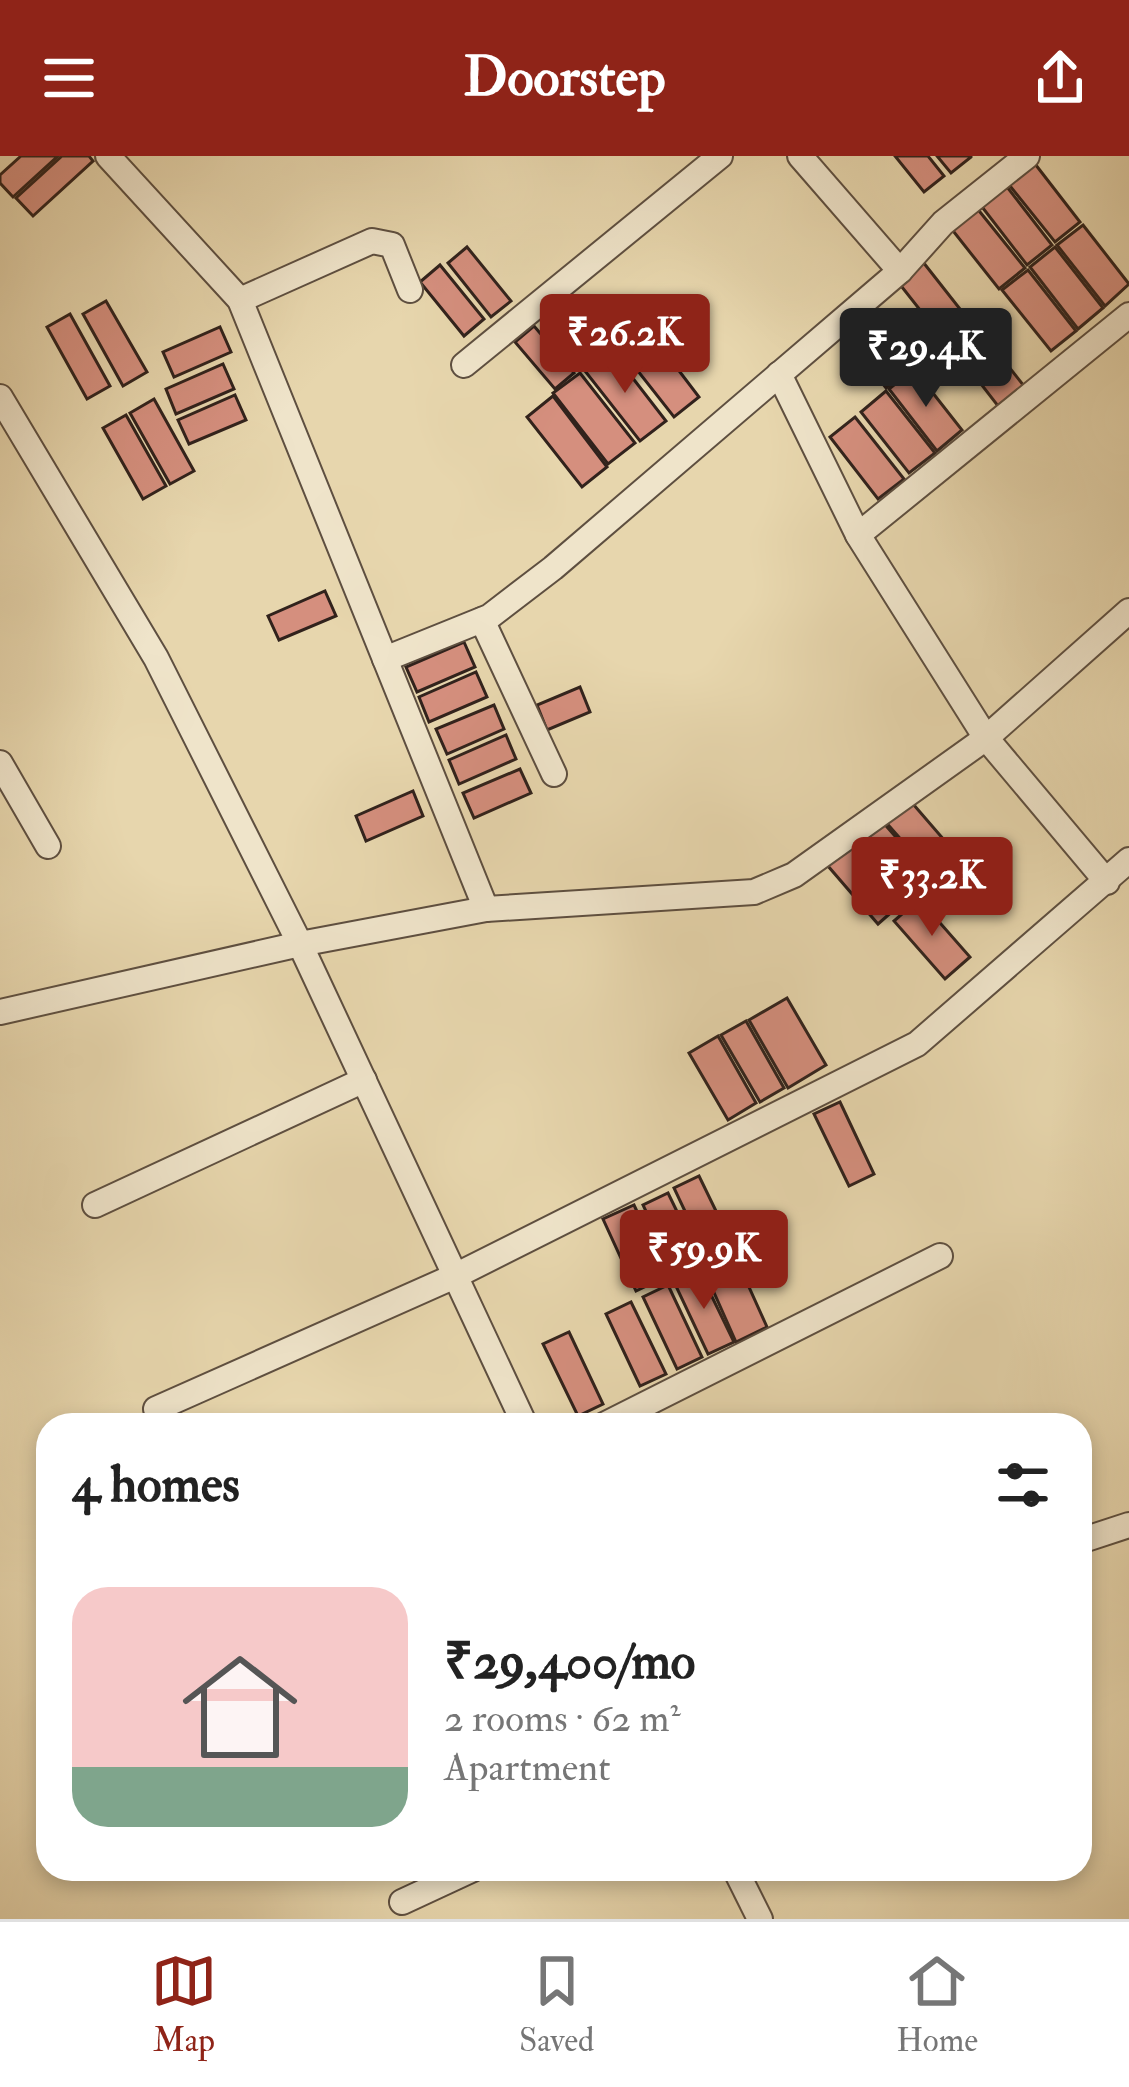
<!DOCTYPE html>
<html lang="en">
<head>
<meta charset="utf-8">
<style>
  body { margin:0; font-family:"IM FELL Double Pica",serif; background:#f6f6f6; color:#222; height:100vh; display:flex; flex-direction:column; font-size:45px; white-space:nowrap }
  * { box-sizing:border-box; margin:0 }
  p { font-size:39px; color:#767676 }
  .icon { flex:none; width:66px; height:66px; fill:none; stroke:currentColor; stroke-width:2; stroke-linecap:round; stroke-linejoin:round }
  .map { position:relative; flex:1; overflow:hidden }
  .drawer { position:absolute; left:36px; top:1257px; width:1056px; height:468px; display:flex; flex-direction:column; background:#fff; border-radius:36px; box-shadow:0 6px 18px #0003 }
  .drawer>* { flex:none }
  .price { position:absolute; translate:-50% -102px; padding:0 27px; border-radius:12px; background:#8f2418; color:#fff; font-size:39px; line-height:78px; filter:drop-shadow(0 3px 6px #0008) }
  .price::after { content:''; position:absolute; left:50%; top:72px; width:36px; height:27px; margin-left:-18px; background:inherit; clip-path:polygon(0 0,100% 0,50% 100%) }
  .price.on { background:#222; color:#fff }
  ul { padding:0; list-style:none }
  li { display:flex; align-items:center; gap:36px; height:300px; padding:0 36px }
  li span { display:grid; place-items:center; flex:none; width:336px; height:240px; border-radius:36px; color:#555 }
  li>.icon { margin-inline-start:auto }
  span .icon { width:144px; height:144px; fill:#fffc; stroke-width:1 }
  li b { font-size:51px }
  h2 { display:flex; justify-content:space-between; align-items:center; height:144px; padding:0 36px; font-size:51px }
  header { display:flex; justify-content:space-between; align-items:center; height:156px; padding:0 36px; background:#8f2418; color:#fff; font-size:54px; font-weight:700 }
  .dock { display:flex; justify-content:space-around; align-items:center; height:168px; border-top:3px solid #e0e0e0; background:#fff; font-size:33px; color:#767676 }
  .dock a { display:grid; justify-items:center; gap:6px }
  .dock .on { color:#8f2418 }
  .map>svg:first-child { display:block }
</style>
</head>
<body>
<header><svg class="icon" aria-label="menu" viewBox="0 0 24 24"><path d="M4 6h16M4 12h16M4 18h16"/></svg>Doorstep<svg class="icon" aria-label="share" viewBox="0 0 24 24"><path d="M12 15V3M7 8l5-5 5 5M5 13v7h14v-7"/></svg></header>
<div class="map">
<svg width="1129" height="1763" viewBox="0 0 1129 1763">
  <rect width="100%" height="100%" fill="#e7d6ad"/>
  <filter id="stains"><feTurbulence type="fractalNoise" baseFrequency=".00167" numOctaves="4"/><feColorMatrix values="0 0 0 0 .2 0 0 0 0 .09 0 0 0 0 .02 0 0 0 .5 -.17"/></filter>
  <radialGradient id="worn" r=".72"><stop offset=".6" stop-color="#630" stop-opacity="0"/><stop offset="1" stop-color="#630" stop-opacity=".3"/></radialGradient>
  <g fill="#d58f7e" stroke="#31221c" stroke-width="3">
    <path d="M 21,0 L 58,0 L 13,41 L 0,27 L 0,19 Z"/>
    <path d="M 62,0 L 89,0 L 93,5 L 33,60 L 16,42 Z"/>
    <path d="M 895,0 L 928,0 L 944,20 L 924,36 Z"/>
    <path d="M 937,0 L 971,0 L 971,1 L 951,17 Z"/>
    <path d="M 1032,4 L 1080,66 L 1055,86 L 1006,25 Z"/>
    <path d="M 1004,27 L 1052,89 L 1027,109 L 979,47 Z"/>
    <path d="M 976,51 L 1025,112 L 999,133 L 950,71 Z"/>
    <path d="M 1083,69 L 1129,128 L 1105,150 L 1057,89 Z"/>
    <path d="M 467,91 L 511,145 L 491,161 L 448,107 Z"/>
    <path d="M 1055,91 L 1103,152 L 1078,173 L 1030,111 Z"/>
    <path d="M 923,106 L 971,167 L 946,187 L 898,126 Z"/>
    <path d="M 440,109 L 484,163 L 464,180 L 420,126 Z"/>
    <path d="M 1028,114 L 1076,175 L 1051,195 L 1002,134 Z"/>
    <path d="M 106,145 L 147,216 L 123,230 L 83,158 Z"/>
    <path d="M 863,150 L 912,212 L 886,232 L 837,171 Z"/>
    <path d="M 70,158 L 110,230 L 87,243 L 47,171 Z"/>
    <path d="M 975,168 L 1024,230 L 998,250 L 950,188 Z"/>
    <path d="M 534,170 L 574,217 L 555,233 L 515,186 Z"/>
    <path d="M 645,170 L 699,241 L 674,261 L 619,191 Z"/>
    <path d="M 220,171 L 231,196 L 174,221 L 163,196 Z"/>
    <path d="M 611,194 L 666,265 L 640,285 L 585,215 Z"/>
    <path d="M 223,208 L 234,233 L 176,258 L 166,233 Z"/>
    <path d="M 914,213 L 962,274 L 937,295 L 889,233 Z"/>
    <path d="M 580,217 L 635,287 L 608,308 L 553,237 Z"/>
    <path d="M 886,235 L 935,297 L 909,317 L 861,256 Z"/>
    <path d="M 235,239 L 246,264 L 189,288 L 178,264 Z"/>
    <path d="M 553,240 L 607,311 L 582,331 L 527,261 Z"/>
    <path d="M 154,243 L 194,315 L 170,328 L 130,257 Z"/>
    <path d="M 126,259 L 166,330 L 143,343 L 103,272 Z"/>
    <path d="M 855,261 L 904,323 L 878,343 L 830,281 Z"/>
    <path d="M 325,435 L 336,460 L 279,484 L 268,460 Z"/>
    <path d="M 464,486 L 475,511 L 417,536 L 406,511 Z"/>
    <path d="M 476,516 L 487,541 L 429,566 L 419,541 Z"/>
    <path d="M 580,531 L 590,556 L 547,574 L 537,549 Z"/>
    <path d="M 494,549 L 504,573 L 447,598 L 436,573 Z"/>
    <path d="M 506,579 L 516,603 L 459,628 L 449,604 Z"/>
    <path d="M 520,613 L 531,637 L 474,662 L 463,637 Z"/>
    <path d="M 413,635 L 423,660 L 366,685 L 356,660 Z"/>
    <path d="M 907,641 L 958,700 L 934,721 L 883,663 Z"/>
    <path d="M 880,663 L 931,721 L 907,743 L 856,685 Z"/>
    <path d="M 852,688 L 903,746 L 878,768 L 828,710 Z"/>
    <path d="M 919,743 L 970,801 L 945,823 L 894,765 Z"/>
    <path d="M 787,842 L 826,909 L 788,932 L 749,864 Z"/>
    <path d="M 746,865 L 784,932 L 760,946 L 721,879 Z"/>
    <path d="M 718,880 L 756,947 L 728,964 L 689,897 Z"/>
    <path d="M 840,946 L 874,1018 L 849,1030 L 814,958 Z"/>
    <path d="M 699,1020 L 734,1092 L 708,1104 L 674,1032 Z"/>
    <path d="M 668,1037 L 703,1109 L 677,1121 L 643,1049 Z"/>
    <path d="M 634,1049 L 667,1120 L 636,1135 L 603,1063 Z"/>
    <path d="M 735,1100 L 767,1171 L 736,1186 L 704,1114 Z"/>
    <path d="M 699,1114 L 734,1186 L 708,1198 L 674,1126 Z"/>
    <path d="M 668,1129 L 702,1201 L 677,1213 L 643,1141 Z"/>
    <path d="M 631,1146 L 666,1218 L 640,1230 L 606,1158 Z"/>
    <path d="M 569,1176 L 603,1248 L 578,1260 L 543,1188 Z"/>
  </g>
  <g fill="none" stroke-linecap="round" stroke-linejoin="round">
    <g stroke="#5e4f40" stroke-width="28">
      <g id="minor">
        <path d="M 800,0 L 900,115"/>
        <path d="M 240,144 L 372,85 L 392,89 L 410,134"/>
        <path d="M 464,209 L 720,0"/>
        <path d="M 779,218 L 858,379 L 986,582 L 1107,726"/>
        <path d="M 0,241 L 156,502 L 300,788 L 525,1269"/>
        <path d="M 858,379 L 1129,159"/>
        <path d="M 482,464 L 554,618"/>
        <path d="M 385,503 L 489,461 L 553,412 L 900,115 L 943,67 L 1027,0"/>
        <path d="M 0,607 L 48,690"/>
        <path d="M 486,753 L 754,736 L 794,719 L 986,582 L 1129,455"/>
        <path d="M 0,856 L 300,788 L 486,753 L 240,144 L 108,0"/>
        <path d="M 95,1049 L 364,924"/>
        <path d="M 156,1253 L 455,1120 L 917,888 L 1129,704"/>
        <path d="M 604,1269 L 940,1100"/>
        <path d="M 1080,1385 L 1129,1369"/>
        <path d="M 735,1713 L 760,1763"/>
        <path d="M 402,1746 L 473,1713"/>
      </g>
    </g>
    <use href="#minor" stroke="#efe4ca" stroke-width="24"/>
  </g>
  <rect width="100%" height="100%" filter="url(#stains)"/>
  <rect width="100%" height="100%" fill="url(#worn)"/>
</svg>
<b class="price" style="left:625px;top:240px">₹26.2K</b>
<b class="price on" style="left:926px;top:254px">₹29.4K</b>
<b class="price" style="left:932px;top:783px">₹33.2K</b>
<b class="price" style="left:704px;top:1156px">₹59.9K</b>
<section class="drawer">
<h2>4 homes<svg class="icon" aria-label="filters" viewBox="0 0 24 24"><path d="M4 7h16M4 17h16"/><circle cx="9" cy="7" r="2"/><circle cx="15" cy="17" r="2"/></svg></h2>
<ul>
<li><span style="background:linear-gradient(#f6c9c9 75%,#7fa58c 0)"><svg class="icon" aria-label="home" viewBox="0 0 24 24"><path d="M3 11l9-7 9 7M6 9v11h12V9"/></svg></span><div><b>₹29,400/mo</b><p>2 rooms · 62 m²</p><p>Apartment</p></div></li>
</ul>
</section>
</div>
<nav class="dock">
<a class="on"><svg class="icon" aria-label="map" viewBox="0 0 24 24"><path d="M3 6l6-2 6 2 6-2v14l-6 2-6-2-6 2zM9 4v14M15 6v14"/></svg>Map</a>
<a><svg class="icon" aria-label="saved" viewBox="0 0 24 24"><path d="M7 4h10v16l-5-4-5 4z"/></svg>Saved</a>
<a><svg class="icon" aria-label="home" viewBox="0 0 24 24"><path d="M3 11l9-7 9 7M6 9v11h12V9"/></svg>Home</a>
</nav>
</body>
</html>
